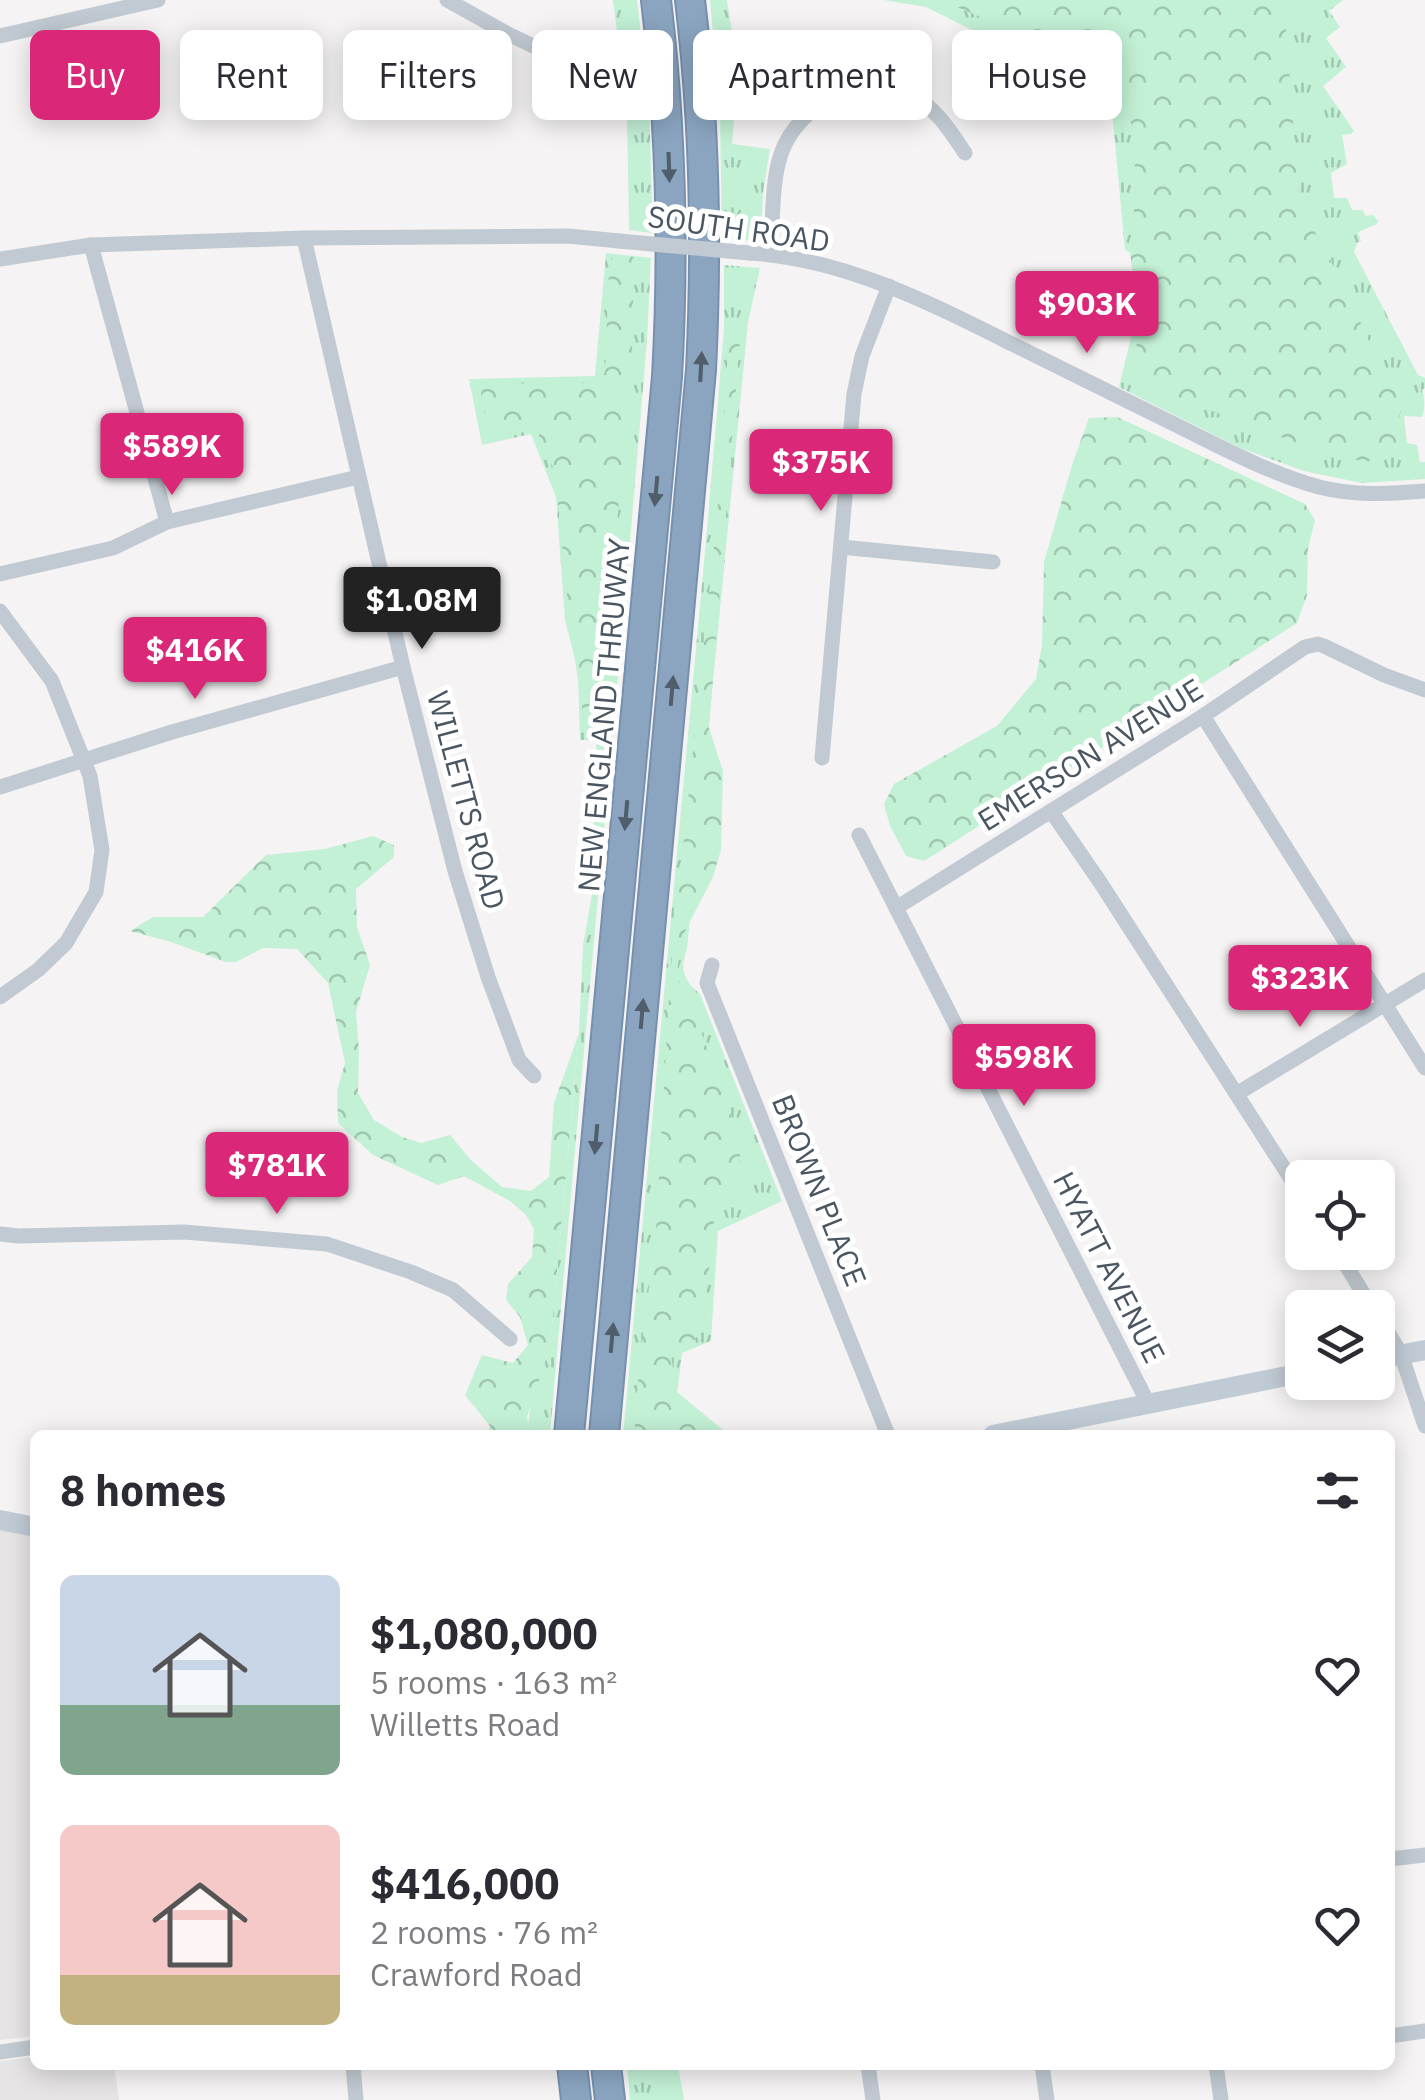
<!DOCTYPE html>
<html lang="en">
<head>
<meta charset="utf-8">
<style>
  body { margin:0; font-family:"IBM Plex Sans",sans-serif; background:#f7f7f7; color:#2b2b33; height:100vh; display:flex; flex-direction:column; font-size:38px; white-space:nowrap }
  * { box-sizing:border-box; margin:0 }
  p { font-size:32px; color:#7c7c81 }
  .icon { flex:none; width:55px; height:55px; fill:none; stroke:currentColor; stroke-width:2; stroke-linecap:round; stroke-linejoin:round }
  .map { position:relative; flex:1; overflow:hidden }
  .drawer { position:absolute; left:30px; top:1430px; width:1365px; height:640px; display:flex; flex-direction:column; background:#fff; border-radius:15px; box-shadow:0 5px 25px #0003 }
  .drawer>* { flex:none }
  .top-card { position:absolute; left:30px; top:30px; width:1365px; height:90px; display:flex; gap:20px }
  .tools { position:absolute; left:1285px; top:1160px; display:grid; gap:20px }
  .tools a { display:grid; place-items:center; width:110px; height:110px; border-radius:15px; background:#fff; box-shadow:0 5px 25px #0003; font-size:50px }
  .price { position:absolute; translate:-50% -85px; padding:0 22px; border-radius:10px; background:#db2777; color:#fff; font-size:32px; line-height:65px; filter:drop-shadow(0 2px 5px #0008) }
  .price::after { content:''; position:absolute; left:50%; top:60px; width:30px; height:22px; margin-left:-15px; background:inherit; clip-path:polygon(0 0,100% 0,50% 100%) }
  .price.current { background:#222; color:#fff }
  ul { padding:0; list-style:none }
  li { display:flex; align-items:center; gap:30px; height:250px; padding:0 30px }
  li span { display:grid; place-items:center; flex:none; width:280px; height:200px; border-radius:15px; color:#555 }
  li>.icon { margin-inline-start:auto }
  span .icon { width:120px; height:120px; fill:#fffc; stroke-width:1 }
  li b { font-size:42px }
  h2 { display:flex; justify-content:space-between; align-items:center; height:120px; padding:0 30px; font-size:42px }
  .pill { padding:0 35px; border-radius:15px; background:#fff; box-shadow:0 5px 25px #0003; font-size:35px; line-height:90px }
  .pill.current { background:#db2777; color:#fff }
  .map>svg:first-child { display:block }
</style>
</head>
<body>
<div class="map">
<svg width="1425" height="2100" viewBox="0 0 1425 2100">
  <defs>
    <pattern id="grass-tufts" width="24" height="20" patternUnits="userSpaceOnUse" patternTransform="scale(2.5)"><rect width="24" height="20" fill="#c3f1d5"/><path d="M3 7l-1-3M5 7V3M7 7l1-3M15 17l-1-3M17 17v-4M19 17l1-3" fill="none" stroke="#a0c6b0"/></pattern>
    <pattern id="forest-crowns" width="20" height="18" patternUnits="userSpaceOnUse" patternTransform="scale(2.5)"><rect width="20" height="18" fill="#c3f1d5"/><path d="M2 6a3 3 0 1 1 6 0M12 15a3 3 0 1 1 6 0" fill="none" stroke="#a0c6b0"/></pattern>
  </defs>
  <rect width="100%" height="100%" fill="#f5f3f3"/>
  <g fill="#e6e4e5">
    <path d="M 0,1527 L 35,1533 L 35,2036 L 0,2040 Z"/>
    <path d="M 35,2057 L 35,2065 L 114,2065 L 119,2100 L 0,2100 L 0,2061 Z"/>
  </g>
  <g fill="url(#grass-tufts)">
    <path d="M 613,0 L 637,0 L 649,102 L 653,233 L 629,230 L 627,112 Z"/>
    <path d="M 710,0 L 727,0 L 738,71 L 732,144 L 770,149 L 763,193 L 761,236 L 757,241 L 722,239 L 720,110 Z"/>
    <path d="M 884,0 L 1343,0 L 1329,11 L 1340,27 L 1326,38 L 1346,67 L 1323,86 L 1354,131 L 1351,134 L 1342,135 L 1347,164 L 1331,173 L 1334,198 L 1347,198 L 1352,210 L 1362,210 L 1366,216 L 1373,215 L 1378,221 L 1377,224 L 1358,232 L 1361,241 L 1357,243 L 1354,252 L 1418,375 L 1425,378 L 1425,388 L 1422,390 C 1425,399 1425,408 1422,417 L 1404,416 L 1407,443 L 1417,445 L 1420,462 L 1425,462 L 1425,479 L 1362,483 L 1304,471 L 1240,448 L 1119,387 L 1149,262 L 1125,250 L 1111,100 L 926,7 Z"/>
    <path d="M 606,253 L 651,258 L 647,340 C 617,705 581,1070 550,1435 L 527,1435 L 531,1401 L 550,1347 L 579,1033 L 583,946 L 595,877 L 593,785 L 597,740 L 580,740 L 578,671 L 565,620 L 556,497 L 531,434 L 482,445 L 469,379 L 595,376 Z"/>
    <path d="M 724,265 L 760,268 L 748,322 L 687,949 C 679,969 684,981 700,994 L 782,1201 L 718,1231 L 711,1341 L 682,1353 L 672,1435 L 623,1435 L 706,541 L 724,329 Z"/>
    <path d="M 627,2065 L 678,2065 L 684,2100 L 630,2100 Z"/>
  </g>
  <g fill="url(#forest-crowns)">
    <path d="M 940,0 L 1291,0 L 1285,15 L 1299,203 L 1342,282 L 1383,372 L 1398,387 L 1404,402 L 1397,421 L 1397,451 L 1367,462 L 1327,454 L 1152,389 L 1136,363 L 1138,307 L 1130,253 L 1136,189 L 1133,129 L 1119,84 L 1065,52 Z"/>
    <path d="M 613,254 L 634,257 L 632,355 L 598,735 L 586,731 L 584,720 L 570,626 L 555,472 L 535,426 L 515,423 L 492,427 L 487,424 L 481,393 L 484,384 L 591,383 L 601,380 L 605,372 L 609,269 Z"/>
    <path d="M 734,316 L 741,326 L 709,728 L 723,771 L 721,850 L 713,877 L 682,937 L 677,971 L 683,996 L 696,1017 L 738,1135 L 742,1176 L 715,1208 L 703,1330 L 693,1341 L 671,1356 L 677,1392 L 729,1435 L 635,1435 L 635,1416 L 640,1360 L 656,1230 L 670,978 L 722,465 L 729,327 Z"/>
    <path d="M 1117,417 L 1305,504 L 1315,520 L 1308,549 L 1307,595 L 1297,623 L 924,861 L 906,856 L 890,826 L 884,804 L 894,784 L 997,726 L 1036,679 L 1042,645 L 1044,562 L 1072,465 L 1089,418 Z"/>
    <path d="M 373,836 L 394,845 L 394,857 L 356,889 L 357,927 L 370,965 L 356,1012 L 359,1050 L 358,1093 L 374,1120 L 402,1137 L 421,1143 L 450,1135 L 471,1160 L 502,1187 L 531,1191 L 549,1177 L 554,1103 L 579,1033 L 550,1347 L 527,1417 L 531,1435 L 487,1435 L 490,1426 L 465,1395 L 482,1355 L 513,1363 L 528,1345 L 520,1317 L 506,1300 L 508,1284 L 532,1257 L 534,1229 L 526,1215 L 510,1201 L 464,1176 L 438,1185 L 373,1155 L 338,1123 L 337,1091 L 345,1063 L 328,983 L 297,949 L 263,948 L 236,962 L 226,962 L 168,941 L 130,931 L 153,917 L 203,917 L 266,855 L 325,849 Z"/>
  </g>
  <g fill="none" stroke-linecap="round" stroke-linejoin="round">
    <g stroke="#7690ad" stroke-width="32">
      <g id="highway">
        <path d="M 569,1435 L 667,377 C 674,251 671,125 656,0"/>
        <path d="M 604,1435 L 701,370 C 707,247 705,123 690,0"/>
        <path d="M 572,2065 L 576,2100"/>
        <path d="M 606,2065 L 610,2100"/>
      </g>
    </g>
    <g stroke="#c1cad2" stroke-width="15">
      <path d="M 447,0 L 510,35 L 584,70"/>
      <path d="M 0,36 L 158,0"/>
      <path d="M 304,238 L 403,667 L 455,871 L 488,977 L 519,1060 L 534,1076"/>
      <path d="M 91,245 L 167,522"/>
      <path d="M 750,253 C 843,259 926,301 1008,342 C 1063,369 1117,396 1172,423 C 1219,446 1268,473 1319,487 C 1354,496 1390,494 1425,491"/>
      <path d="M 771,255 C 773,224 771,183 781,154 C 798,104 864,70 913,96 C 936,108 951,132 965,153"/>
      <path d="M 0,259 L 91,245 L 304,238 L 568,236 L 619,241"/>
      <path d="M 841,547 L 993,562"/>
      <path d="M 0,574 L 113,548 L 167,522 L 358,477"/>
      <path d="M 0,611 L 52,681 L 90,776 L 102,850 L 96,892 L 66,943 L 38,970 L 0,997"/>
      <path d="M 1203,716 L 1425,1068"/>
      <path d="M 822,758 L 854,394 L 862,356 L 889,286"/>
      <path d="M 0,787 L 172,732 L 403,667"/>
      <path d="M 1051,811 L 1100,882 L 1302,1196"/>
      <path d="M 859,835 L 1148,1403"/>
      <path d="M 896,908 L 1203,716 L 1305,647 L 1318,644 L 1324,646 L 1384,675 L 1425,690"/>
      <path d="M 712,965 L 707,983 L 888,1435"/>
      <path d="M 1238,1093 L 1425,980"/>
      <path d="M 0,1234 L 19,1236 L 184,1232 L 327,1244 L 411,1272 L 453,1290 L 510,1339"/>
      <path d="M 1338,1252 L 1372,1308"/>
      <path d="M 1378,1316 L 1401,1354 L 1425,1426"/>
      <path d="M 1390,1859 L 1425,1855"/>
      <path d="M 1390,2036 L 1425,2031"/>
      <path d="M 0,2052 L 35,2047"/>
      <path d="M 353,2065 L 356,2100"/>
      <path d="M 868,2065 L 873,2100"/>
      <path d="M 1042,2065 L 1047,2100"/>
      <path d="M 1216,2065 L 1221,2100"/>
    </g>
    <g stroke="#c1cbd6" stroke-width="20">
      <path d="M 1378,1359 L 1425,1350"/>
      <path d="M 993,1435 L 1302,1373"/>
      <path d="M 0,1520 L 35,1527"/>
    </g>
    <use href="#highway" stroke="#8ba5c1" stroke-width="28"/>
    <path stroke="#c1cad2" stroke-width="15" d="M 619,241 L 750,253"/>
  </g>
  <defs><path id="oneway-solid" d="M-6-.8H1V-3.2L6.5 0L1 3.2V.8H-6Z" transform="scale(2.5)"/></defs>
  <g fill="#505e6b">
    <use href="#oneway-solid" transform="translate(669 167) rotate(88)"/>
    <use href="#oneway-solid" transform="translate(701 367) rotate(-87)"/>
    <use href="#oneway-solid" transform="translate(656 491) rotate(95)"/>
    <use href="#oneway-solid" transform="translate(672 691) rotate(-85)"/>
    <use href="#oneway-solid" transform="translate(626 815) rotate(95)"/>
    <use href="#oneway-solid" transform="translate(642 1014) rotate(-85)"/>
    <use href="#oneway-solid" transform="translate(596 1139) rotate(95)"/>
    <use href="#oneway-solid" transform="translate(612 1338) rotate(-85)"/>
  </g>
  <g text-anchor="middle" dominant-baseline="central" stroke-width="10" stroke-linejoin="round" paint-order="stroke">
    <g font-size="30" fill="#4a5661" stroke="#fff">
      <text transform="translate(739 228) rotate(8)">SOUTH ROAD</text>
      <text transform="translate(603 715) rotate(-85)">NEW ENGLAND THRUWAY</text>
      <text transform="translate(1090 754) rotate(-32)">EMERSON AVENUE</text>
      <text transform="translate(467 800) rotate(75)">WILLETTS ROAD</text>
      <text transform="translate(820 1190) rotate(68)">BROWN PLACE</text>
      <text transform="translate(1110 1267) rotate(63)">HYATT AVENUE</text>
    </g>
  </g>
</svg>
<div class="tools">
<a><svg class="icon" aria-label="locate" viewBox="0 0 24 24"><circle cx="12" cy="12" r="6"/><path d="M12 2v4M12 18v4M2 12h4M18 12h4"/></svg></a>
<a><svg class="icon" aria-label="layers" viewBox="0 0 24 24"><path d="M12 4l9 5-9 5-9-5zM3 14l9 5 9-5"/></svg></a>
</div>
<b class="price" style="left:1087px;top:356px">$903K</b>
<b class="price" style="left:172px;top:498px">$589K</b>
<b class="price" style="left:821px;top:514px">$375K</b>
<b class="price current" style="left:422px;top:652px">$1.08M</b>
<b class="price" style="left:195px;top:702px">$416K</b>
<b class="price" style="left:1300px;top:1030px">$323K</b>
<b class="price" style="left:1024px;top:1109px">$598K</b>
<b class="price" style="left:277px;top:1217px">$781K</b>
<div class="top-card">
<a class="pill current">Buy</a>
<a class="pill">Rent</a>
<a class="pill">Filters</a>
<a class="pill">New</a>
<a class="pill">Apartment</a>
<a class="pill">House</a>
</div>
<section class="drawer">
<h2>8 homes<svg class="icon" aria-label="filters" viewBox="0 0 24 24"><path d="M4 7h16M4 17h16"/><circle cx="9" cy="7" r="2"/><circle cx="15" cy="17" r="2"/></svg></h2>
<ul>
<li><span style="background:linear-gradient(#c9d6e8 65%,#7fa58c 0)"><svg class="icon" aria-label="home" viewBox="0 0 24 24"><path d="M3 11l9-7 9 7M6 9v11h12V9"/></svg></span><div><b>$1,080,000</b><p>5 rooms · 163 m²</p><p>Willetts Road</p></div><svg class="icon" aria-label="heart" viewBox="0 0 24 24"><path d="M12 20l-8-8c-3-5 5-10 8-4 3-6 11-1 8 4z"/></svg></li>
<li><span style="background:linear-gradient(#f6c9c9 75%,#c2b280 0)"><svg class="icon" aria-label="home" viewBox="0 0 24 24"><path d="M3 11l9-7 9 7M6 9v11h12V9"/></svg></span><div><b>$416,000</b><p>2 rooms · 76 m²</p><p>Crawford Road</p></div><svg class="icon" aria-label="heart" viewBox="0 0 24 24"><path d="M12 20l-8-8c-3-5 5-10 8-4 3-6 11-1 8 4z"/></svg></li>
</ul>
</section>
</div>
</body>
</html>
